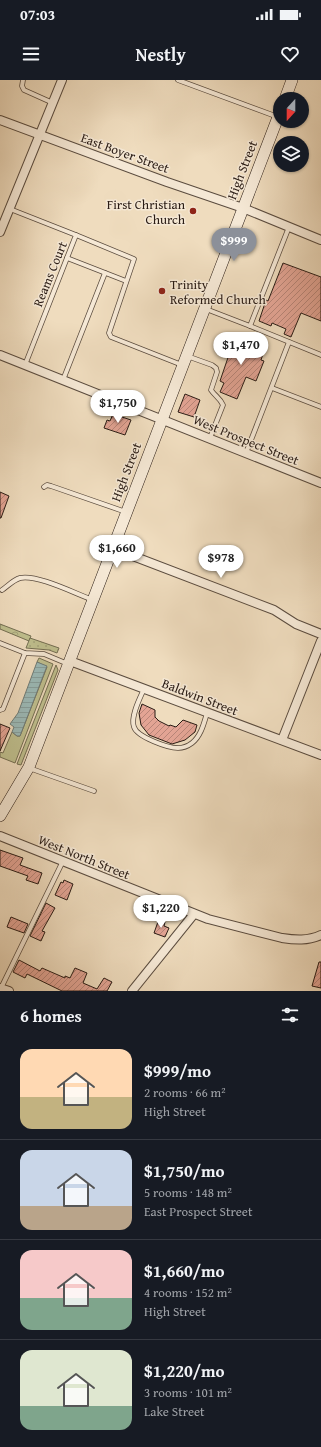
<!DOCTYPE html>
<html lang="en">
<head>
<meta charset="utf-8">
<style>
  body { margin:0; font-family:"Gentium Book Plus",serif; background:#242831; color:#f1f3f6; height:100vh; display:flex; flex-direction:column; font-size:15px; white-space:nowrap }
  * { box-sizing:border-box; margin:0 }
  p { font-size:13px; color:#9ea1a6 }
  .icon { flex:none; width:22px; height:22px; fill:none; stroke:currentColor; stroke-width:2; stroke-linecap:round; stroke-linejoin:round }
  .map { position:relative; height:911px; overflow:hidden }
  .side { display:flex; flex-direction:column; background:#171b24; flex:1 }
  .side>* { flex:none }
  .needle { width:26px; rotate:201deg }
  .buttons { position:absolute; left:273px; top:12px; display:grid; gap:8px }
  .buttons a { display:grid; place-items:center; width:36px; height:36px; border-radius:50%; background:#171b24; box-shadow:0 1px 3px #0004; font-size:20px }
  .price { position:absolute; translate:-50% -34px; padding:0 9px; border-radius:14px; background:#fff; color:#222; font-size:13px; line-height:26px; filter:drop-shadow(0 1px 2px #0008) }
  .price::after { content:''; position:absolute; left:50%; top:24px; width:12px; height:9px; margin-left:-6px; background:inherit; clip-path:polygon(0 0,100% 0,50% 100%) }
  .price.on { background:#8c9099; color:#fff }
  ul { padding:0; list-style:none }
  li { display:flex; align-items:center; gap:12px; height:100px; padding:0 20px }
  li+li { border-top:1px solid #363941 }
  li span { display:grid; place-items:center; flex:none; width:112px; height:80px; border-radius:12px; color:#555 }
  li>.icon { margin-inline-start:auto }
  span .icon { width:48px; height:48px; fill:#fffc; stroke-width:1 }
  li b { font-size:17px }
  h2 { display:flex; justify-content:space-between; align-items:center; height:48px; padding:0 20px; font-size:17px }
  .status { display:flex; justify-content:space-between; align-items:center; height:28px; padding:0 20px; background:#171b24; direction:ltr }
  .status svg { height:11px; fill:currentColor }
  header { display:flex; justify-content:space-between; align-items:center; height:52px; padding:0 20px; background:#171b24; font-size:18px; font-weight:700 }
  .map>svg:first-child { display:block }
</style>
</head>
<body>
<div class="status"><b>07:03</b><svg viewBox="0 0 49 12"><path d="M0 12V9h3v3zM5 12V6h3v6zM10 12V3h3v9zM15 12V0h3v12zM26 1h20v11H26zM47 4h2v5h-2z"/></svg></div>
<header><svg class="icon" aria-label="menu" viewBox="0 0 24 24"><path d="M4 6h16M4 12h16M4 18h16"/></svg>Nestly<svg class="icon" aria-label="heart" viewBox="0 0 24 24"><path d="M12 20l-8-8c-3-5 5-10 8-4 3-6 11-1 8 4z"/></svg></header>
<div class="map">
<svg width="321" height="911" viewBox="0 0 321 911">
  <defs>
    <pattern id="forest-crowns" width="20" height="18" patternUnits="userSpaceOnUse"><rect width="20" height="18" fill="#bfbf8e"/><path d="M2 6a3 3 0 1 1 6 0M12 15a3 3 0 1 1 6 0" fill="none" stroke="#a4a47a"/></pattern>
    <pattern id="garden-dots" width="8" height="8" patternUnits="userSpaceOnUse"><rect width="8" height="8" fill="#bfbf8e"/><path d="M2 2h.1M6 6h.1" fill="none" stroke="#a4a47a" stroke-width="1.8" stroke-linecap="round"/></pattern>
    <pattern id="water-rules" width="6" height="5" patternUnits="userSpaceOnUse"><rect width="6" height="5" fill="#9bbab8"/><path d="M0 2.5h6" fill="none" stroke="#869f9d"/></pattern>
    <pattern id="building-hatch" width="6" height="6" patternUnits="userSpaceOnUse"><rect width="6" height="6" fill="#e3a494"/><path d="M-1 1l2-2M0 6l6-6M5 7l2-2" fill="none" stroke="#b88578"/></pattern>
  </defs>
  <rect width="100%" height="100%" fill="#efdcbe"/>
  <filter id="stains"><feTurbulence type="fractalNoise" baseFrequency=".005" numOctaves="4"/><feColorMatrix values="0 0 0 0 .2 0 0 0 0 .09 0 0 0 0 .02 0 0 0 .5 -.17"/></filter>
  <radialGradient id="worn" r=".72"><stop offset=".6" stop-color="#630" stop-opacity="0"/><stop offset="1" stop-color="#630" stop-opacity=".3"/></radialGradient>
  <g fill="#bfbf8e" stroke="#746e52">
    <path d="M 39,578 L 53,584 L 15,683 L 0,677 L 0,672 L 3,673 L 12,652 L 17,656 L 20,656 L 47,587 L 37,582 Z"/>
    <path d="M 56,585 L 58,590 L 21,685 L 17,684 Z"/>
  </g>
  <path fill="url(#forest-crowns)" stroke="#746e52" d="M 0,544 L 31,556 L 29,561 L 0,549 Z"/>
  <path fill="url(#garden-dots)" stroke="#746e52" d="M 30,558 L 59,568 L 57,573 L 49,570 L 26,568 Z"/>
  <path fill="url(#water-rules)" stroke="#6e7b77" d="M 37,582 L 47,586 L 20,656 L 17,656 L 12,652 L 14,647 L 10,644 L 18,633 Z"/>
  <g fill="url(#building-hatch)" stroke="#2a1c15">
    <path d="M 283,183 L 321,197 L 321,241 L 301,233 L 291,257 L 284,254 L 286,249 L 272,243 L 271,246 L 259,241 L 266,220 L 268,221 Z"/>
    <path d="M 235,257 L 265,268 L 261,280 L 264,281 L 256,301 L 246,297 L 237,319 L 220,312 L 224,303 L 220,301 Z"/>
    <path d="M 185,314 L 200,320 L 194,337 L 178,332 Z"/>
    <path d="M 113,334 L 131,340 L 125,355 L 104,348 L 107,340 L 110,341 Z"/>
    <path d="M 0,412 L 9,416 L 1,438 L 0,438 Z"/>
    <path d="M 142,624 L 155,630 L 155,637 L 159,641 L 169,646 L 170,645 L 176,647 L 183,640 L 197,645 L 195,652 L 185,660 L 172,664 L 149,655 L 141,645 L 139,633 Z"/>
    <path d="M 0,644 L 10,648 L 0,671 Z"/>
    <path d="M 0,770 L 23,778 L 20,785 L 42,793 L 38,804 L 26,800 L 28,796 L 0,786 Z"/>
    <path d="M 64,800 L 73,804 L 67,820 L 55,815 L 61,802 L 63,803 Z"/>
    <path d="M 46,823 L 55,828 L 42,851 L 45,852 L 41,861 L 30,856 Z"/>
    <path d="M 11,837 L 28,844 L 24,853 L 7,847 Z"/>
    <path d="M 159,839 L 165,842 L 164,846 L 169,848 L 165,857 L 154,853 Z"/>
    <path d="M 19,880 L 40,891 L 42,888 L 65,898 L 65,896 L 70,898 L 75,888 L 87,893 L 83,903 L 97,909 L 104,898 L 112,902 L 107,911 L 62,911 L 27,894 L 25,898 L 13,892 Z"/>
    <path d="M 319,882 L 321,882 L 321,908 L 312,906 Z"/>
  </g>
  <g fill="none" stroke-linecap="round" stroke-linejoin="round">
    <g stroke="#5b4c3f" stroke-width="5.5">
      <g id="service">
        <path d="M 23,0 L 22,6 L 24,10 L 53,23"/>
        <path d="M 178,0 L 278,37"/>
        <path d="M 10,129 L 76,155 L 25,285"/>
        <path d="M 76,155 L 134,179 L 109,253 L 111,257 L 182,285"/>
        <path d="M 67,178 L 126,201"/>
        <path d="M 206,229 L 250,246 L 289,147"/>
        <path d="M 250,246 L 321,275"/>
        <path d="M 187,276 L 212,285 L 216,288 L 217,292 L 211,310 C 215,316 220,318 223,325 L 210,358"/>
        <path d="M 63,300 L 105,193"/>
        <path d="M 272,308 L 321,327"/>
        <path d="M 246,373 L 289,262"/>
        <path d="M 44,407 L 47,405 L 51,406 L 126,432"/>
        <path d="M 2,510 C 8,506 13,500 20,498 C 37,494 76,514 93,520"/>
        <path d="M 0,563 L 25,573 L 44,574 L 68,584"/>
        <path d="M 144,609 C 140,618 130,637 134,647 C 137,657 168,668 178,668 C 183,668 188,666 192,663 C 201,656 204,643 207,633"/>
        <path d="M 0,630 L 3,629 L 25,573"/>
        <path d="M 29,688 L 94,711"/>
        <path d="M 1,908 L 63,781"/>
      </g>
    </g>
    <g stroke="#5b4c3f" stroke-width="10">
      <g id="minor">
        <path d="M 0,40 L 167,102 L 243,128 L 321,160"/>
        <path d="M 0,152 L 62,0"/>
        <path d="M 0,275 L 321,403"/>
        <path d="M 112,468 L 274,530 L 296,544 L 321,554"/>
        <path d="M 70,581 L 321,675"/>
        <path d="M 282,660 L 321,561"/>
        <path d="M 0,756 L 208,839 L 282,858 C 295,860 308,861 321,855"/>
        <path d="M 0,908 L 9,911"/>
        <path d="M 132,911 L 194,834"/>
      </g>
    </g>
    <g stroke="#2a1c15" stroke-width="12">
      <g id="secondary">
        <path d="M 285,19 L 292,0"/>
        <path d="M 0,736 L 29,687 L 280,32"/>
      </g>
    </g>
    <use href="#service" stroke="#f5e8d5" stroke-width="4"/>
    <use href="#minor" stroke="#f5e8d5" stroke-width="8"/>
    <use href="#secondary" stroke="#f5e8d5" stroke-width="11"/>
  </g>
  <g fill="#8f2418" stroke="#f5e8d5" stroke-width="1.5">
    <circle cx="193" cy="131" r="4"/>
    <circle cx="162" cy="211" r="4"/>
  </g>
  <g text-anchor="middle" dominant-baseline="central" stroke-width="3" stroke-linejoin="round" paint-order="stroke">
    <g font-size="13" fill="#2a1c15" stroke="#f5e8d5">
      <text transform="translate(125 73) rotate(20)">East Boyer Street</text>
      <text transform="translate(242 90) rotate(-69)">High Street</text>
      <text transform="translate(50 194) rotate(-68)">Reams Court</text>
      <text transform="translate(246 360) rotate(22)">West Prospect Street</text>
      <text transform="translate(126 392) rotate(-69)">High Street</text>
      <text transform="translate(200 617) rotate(21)">Baldwin Street</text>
      <text transform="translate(84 777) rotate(22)">West North Street</text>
    </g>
    <g font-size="13" fill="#2a1c15" stroke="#f5e8d5" text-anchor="end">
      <text x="185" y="124">First Christian<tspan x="185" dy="15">Church</tspan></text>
      <text x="170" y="204" text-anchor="start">Trinity<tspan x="170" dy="15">Reformed Church</tspan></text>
    </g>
  </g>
  <rect width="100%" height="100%" filter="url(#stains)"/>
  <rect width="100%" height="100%" fill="url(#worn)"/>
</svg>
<div class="buttons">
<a><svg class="needle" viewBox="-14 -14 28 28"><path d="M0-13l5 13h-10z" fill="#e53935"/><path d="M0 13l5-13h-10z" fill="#9ea1a6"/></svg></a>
<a><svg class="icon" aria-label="layers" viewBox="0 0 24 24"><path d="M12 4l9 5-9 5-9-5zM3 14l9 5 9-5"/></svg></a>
</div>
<b class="price on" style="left:234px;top:182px">$999</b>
<b class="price" style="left:241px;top:286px">$1,470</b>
<b class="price" style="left:118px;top:344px">$1,750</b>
<b class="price" style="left:117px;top:489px">$1,660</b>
<b class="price" style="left:221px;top:499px">$978</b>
<b class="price" style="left:161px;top:849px">$1,220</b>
</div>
<section class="side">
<h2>6 homes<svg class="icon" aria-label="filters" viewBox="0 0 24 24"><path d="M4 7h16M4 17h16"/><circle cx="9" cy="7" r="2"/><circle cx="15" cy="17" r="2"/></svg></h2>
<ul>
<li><span style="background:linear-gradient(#ffd9b3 60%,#c2b280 0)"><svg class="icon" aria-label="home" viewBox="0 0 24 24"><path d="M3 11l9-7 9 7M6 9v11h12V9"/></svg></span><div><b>$999/mo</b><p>2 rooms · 66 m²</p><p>High Street</p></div></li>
<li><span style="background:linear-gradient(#c9d6e8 70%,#b9a48a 0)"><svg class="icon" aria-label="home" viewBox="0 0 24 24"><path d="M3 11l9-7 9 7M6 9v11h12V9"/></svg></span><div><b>$1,750/mo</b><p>5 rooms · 148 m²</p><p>East Prospect Street</p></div></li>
<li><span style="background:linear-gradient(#f6c9c9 60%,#7fa58c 0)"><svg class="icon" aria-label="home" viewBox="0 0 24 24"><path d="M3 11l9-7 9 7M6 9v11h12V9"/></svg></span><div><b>$1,660/mo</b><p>4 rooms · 152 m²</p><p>High Street</p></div></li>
<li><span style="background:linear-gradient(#dfe7d0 70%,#7fa58c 0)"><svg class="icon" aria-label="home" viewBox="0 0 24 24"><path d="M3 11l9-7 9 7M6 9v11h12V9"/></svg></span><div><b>$1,220/mo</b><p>3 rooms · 101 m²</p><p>Lake Street</p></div></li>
</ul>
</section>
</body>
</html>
